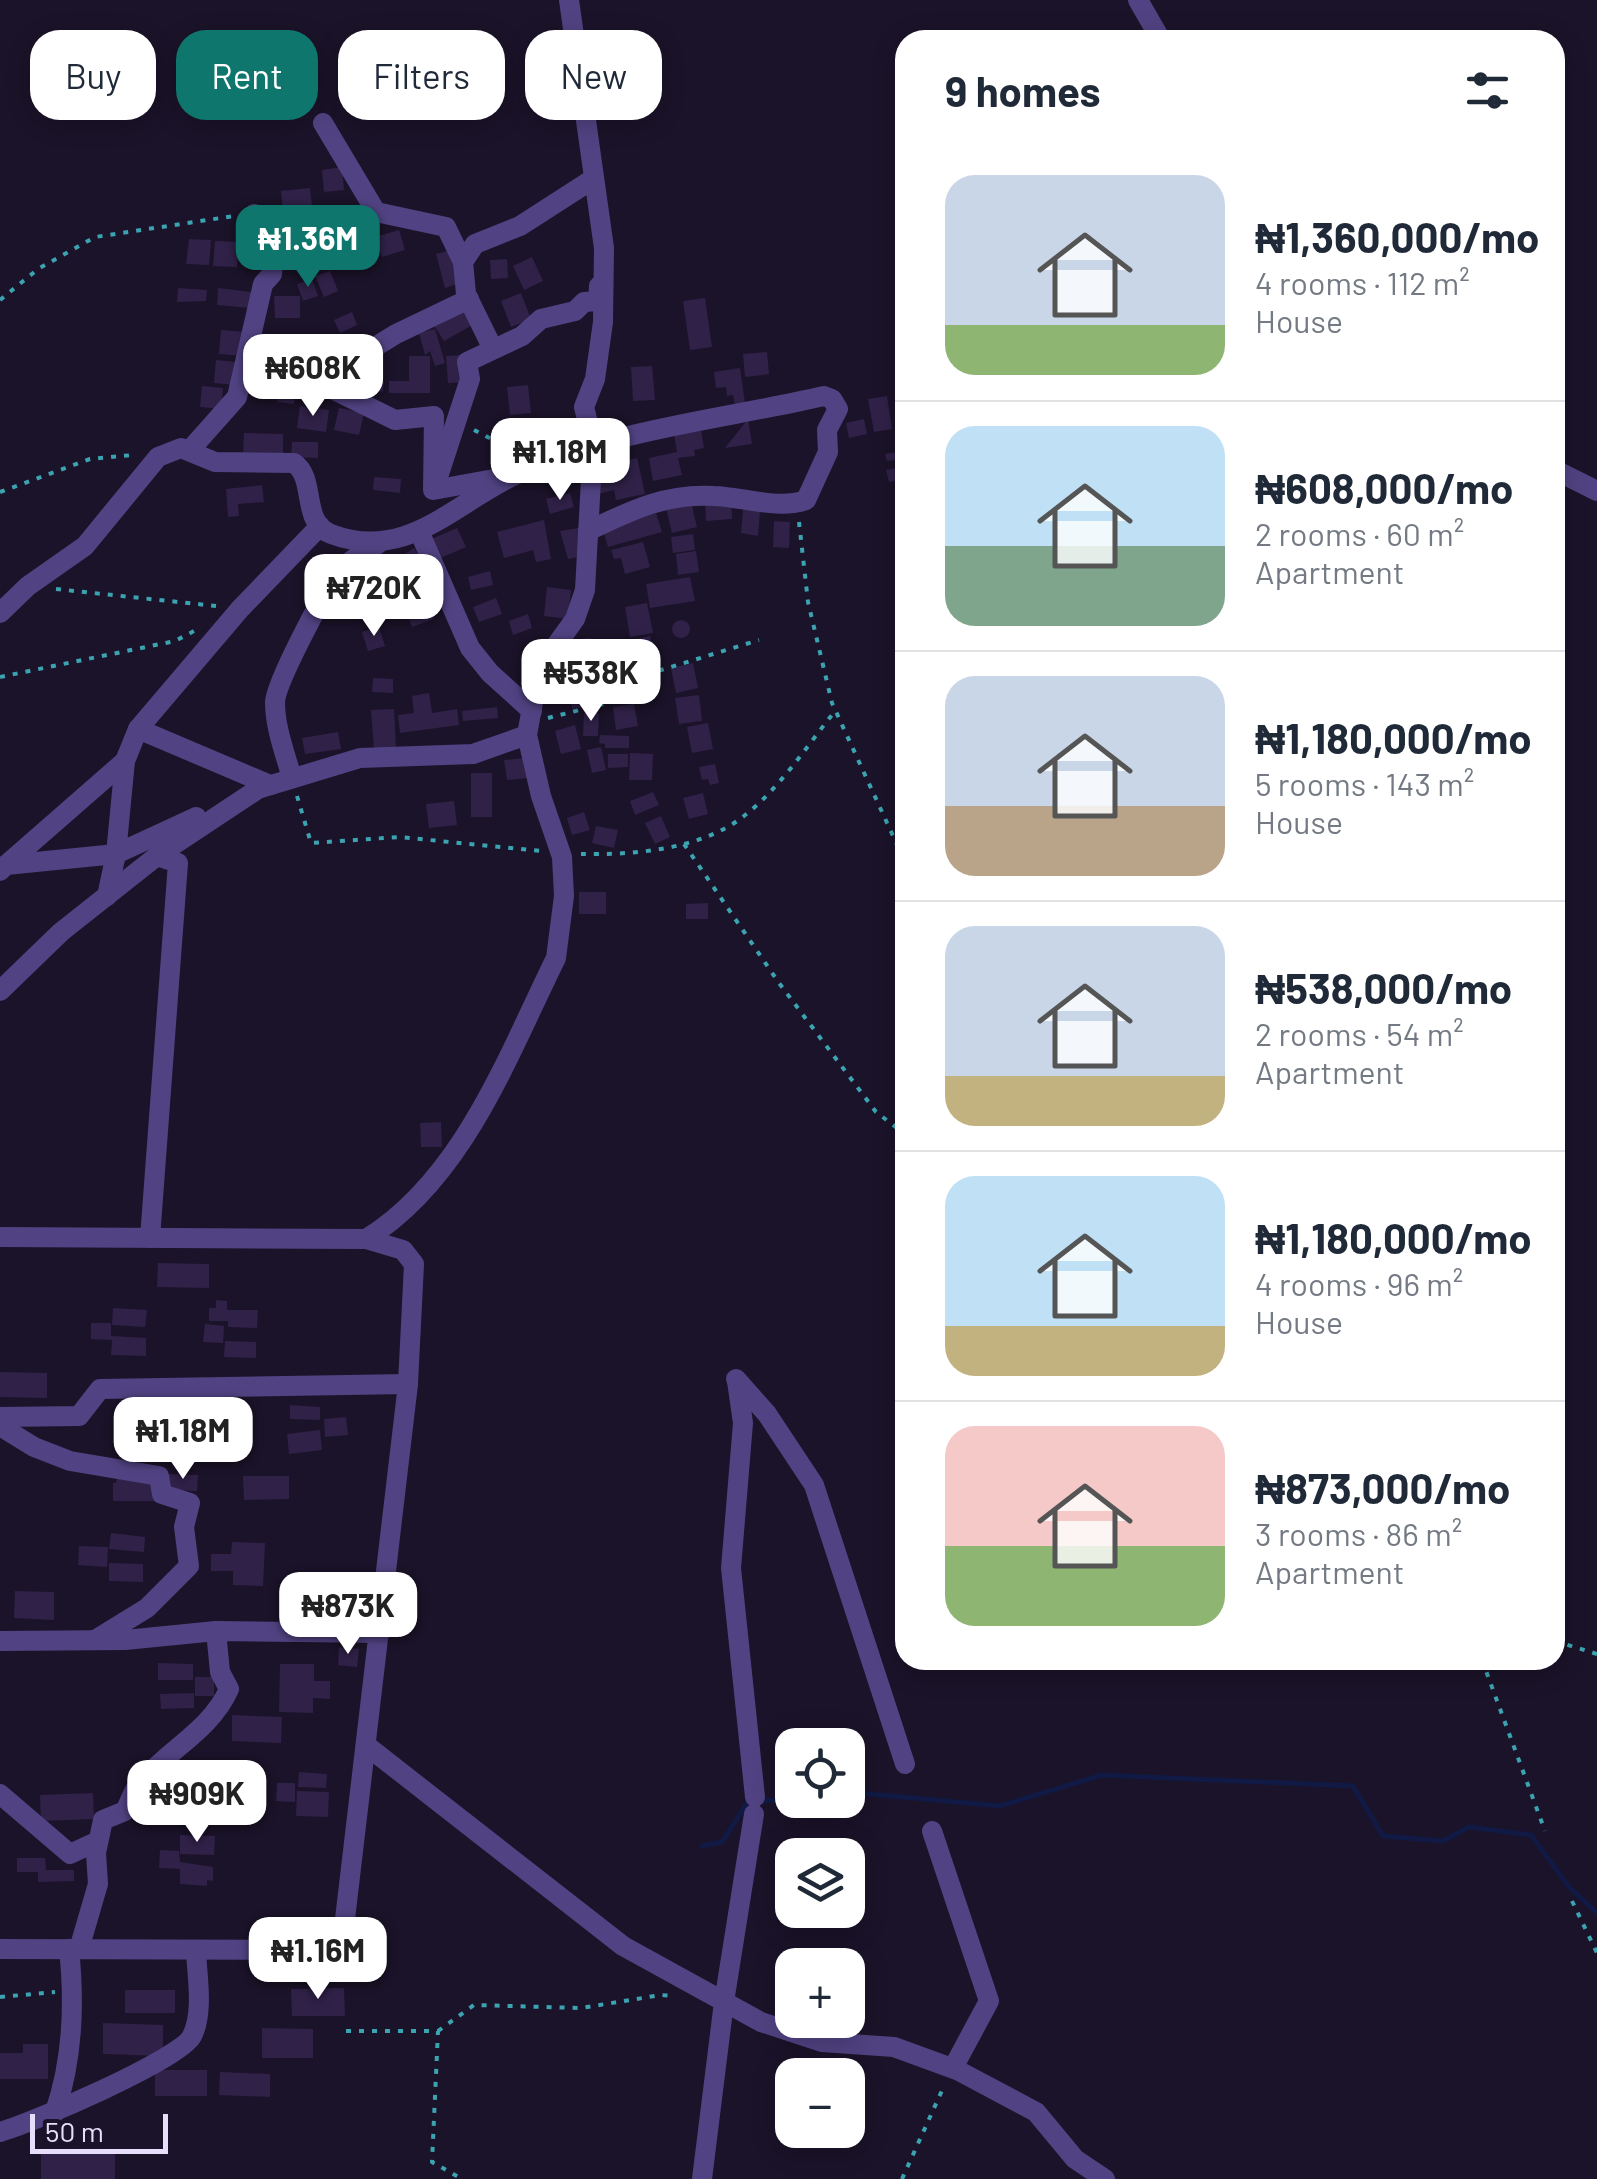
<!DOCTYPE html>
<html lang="en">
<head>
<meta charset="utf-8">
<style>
  body { margin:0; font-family:Barlow,sans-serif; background:#f6f6f7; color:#1f2937; height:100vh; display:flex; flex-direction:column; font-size:38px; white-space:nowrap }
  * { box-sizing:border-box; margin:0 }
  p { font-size:32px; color:#747a83 }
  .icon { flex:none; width:55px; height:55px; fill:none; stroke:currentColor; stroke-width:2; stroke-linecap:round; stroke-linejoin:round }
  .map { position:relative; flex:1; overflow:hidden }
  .side { position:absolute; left:895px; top:30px; width:670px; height:1640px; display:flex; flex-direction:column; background:#fff; border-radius:30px; box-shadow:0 5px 25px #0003 }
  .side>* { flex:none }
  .top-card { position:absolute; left:30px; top:30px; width:715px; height:90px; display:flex; gap:20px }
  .buttons { position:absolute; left:775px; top:1728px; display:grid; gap:20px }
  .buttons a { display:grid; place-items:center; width:90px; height:90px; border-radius:20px; background:#fff; box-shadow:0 5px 25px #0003; font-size:50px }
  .scale { position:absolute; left:30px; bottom:25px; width:138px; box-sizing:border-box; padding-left:10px; border:5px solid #e7defc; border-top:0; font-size:28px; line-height:35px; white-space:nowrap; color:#e7defc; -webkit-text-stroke:8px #1b1329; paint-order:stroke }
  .price { position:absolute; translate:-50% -85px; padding:0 22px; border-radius:20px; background:#fff; color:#222; font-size:32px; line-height:65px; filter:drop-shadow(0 2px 5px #0008) }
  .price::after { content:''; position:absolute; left:50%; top:60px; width:30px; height:22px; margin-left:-15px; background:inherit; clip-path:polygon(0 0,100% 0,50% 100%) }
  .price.on { background:#0f766e; color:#fff }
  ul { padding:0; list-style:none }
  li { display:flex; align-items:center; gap:30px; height:250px; padding:0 50px }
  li+li { border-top:2px solid #e0e1e3 }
  li span { display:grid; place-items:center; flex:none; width:280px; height:200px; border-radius:30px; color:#555 }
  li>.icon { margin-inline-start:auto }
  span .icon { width:120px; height:120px; fill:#fffc; stroke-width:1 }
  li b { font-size:42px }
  h2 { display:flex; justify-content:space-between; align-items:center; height:120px; padding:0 50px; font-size:42px }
  .chip { padding:0 35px; border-radius:30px; background:#fff; box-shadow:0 5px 25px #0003; font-size:35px; line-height:90px }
  .chip.on { background:#0f766e; color:#fff }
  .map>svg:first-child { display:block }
</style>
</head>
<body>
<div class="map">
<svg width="1597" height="2179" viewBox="0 0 1597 2179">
  <rect width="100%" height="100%" fill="#1b1329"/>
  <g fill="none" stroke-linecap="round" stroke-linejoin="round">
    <g stroke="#101a44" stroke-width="5">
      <path d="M 848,1792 L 1000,1806 L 1102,1775 L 1353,1786 L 1383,1836 L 1443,1841 L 1469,1827 L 1531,1835 L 1569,1887 L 1597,1913"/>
      <path d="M 702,1846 L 722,1842 L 747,1803 L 792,1798"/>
    </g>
  </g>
  <g fill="#302148">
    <path d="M 183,78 L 202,80 L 199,95 L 181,92 Z"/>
    <path d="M 342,167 L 344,190 L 324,192 L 322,170 Z"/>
    <path d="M 310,188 L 313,216 L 301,217 L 302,223 L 317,221 L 320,238 L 287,248 L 281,191 Z"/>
    <path d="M 350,209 L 353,232 L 335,234 L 334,226 L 328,226 Z"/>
    <path d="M 399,230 L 405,250 L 382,257 L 375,237 Z"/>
    <path d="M 189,239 L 211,240 L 209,265 L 186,264 Z"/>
    <path d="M 215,241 L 239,242 L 237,267 L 213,266 Z"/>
    <path d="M 451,250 L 460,283 L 445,288 L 436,254 Z"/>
    <path d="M 532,257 L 543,281 L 524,290 L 513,266 Z"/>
    <path d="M 507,259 L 508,278 L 491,279 L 490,260 Z"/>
    <path d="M 330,271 L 338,291 L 324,297 L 315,276 Z"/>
    <path d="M 312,279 L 318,296 L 303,301 L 297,284 Z"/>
    <path d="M 178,288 L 207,290 L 206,301 L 177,302 Z"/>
    <path d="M 218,288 L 251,292 L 250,308 L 217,305 Z"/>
    <path d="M 521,293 L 531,319 L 511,327 L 501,301 Z"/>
    <path d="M 274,296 L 300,296 L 300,318 L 275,318 Z"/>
    <path d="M 705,298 L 712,347 L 690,350 L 683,301 Z"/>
    <path d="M 466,305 L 476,323 L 444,341 L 433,324 Z"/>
    <path d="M 352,312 L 357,325 L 340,333 L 334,320 Z"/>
    <path d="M 435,329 L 445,363 L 435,366 L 430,351 L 425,355 L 419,333 Z"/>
    <path d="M 221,330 L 245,332 L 243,356 L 219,354 Z"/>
    <path d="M 767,352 L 769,374 L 745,377 L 743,354 Z"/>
    <path d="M 463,355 L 465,382 L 448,383 L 446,356 Z"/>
    <path d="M 409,356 L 430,356 L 430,393 L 389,393 L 389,381 L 409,381 Z"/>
    <path d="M 216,360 L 236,362 L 235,385 L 214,383 Z"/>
    <path d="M 652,366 L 655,400 L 633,401 L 631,367 Z"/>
    <path d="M 740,368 L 745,403 L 735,405 L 733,395 L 727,396 L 726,387 L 716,388 L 714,372 Z"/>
    <path d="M 281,372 L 298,374 L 294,404 L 277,402 Z"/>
    <path d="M 359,378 L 384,381 L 383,392 L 357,390 Z"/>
    <path d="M 528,385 L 531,413 L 510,415 L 507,387 Z"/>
    <path d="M 202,386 L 223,388 L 221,409 L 200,407 Z"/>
    <path d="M 887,396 L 892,429 L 874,432 L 868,399 Z"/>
    <path d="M 300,406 L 329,410 L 326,432 L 297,428 Z"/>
    <path d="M 339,408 L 364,413 L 359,435 L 334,430 Z"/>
    <path d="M 748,419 L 752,444 L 725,448 Z"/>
    <path d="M 864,419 L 867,434 L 849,438 L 846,423 Z"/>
    <path d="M 700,424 L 704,448 L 694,450 L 695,456 L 678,458 L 682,475 L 653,481 L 649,458 L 677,452 L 673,428 Z"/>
    <path d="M 244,433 L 283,434 L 283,456 L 243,455 Z"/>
    <path d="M 292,442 L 318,442 L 318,458 L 291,457 Z"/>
    <path d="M 904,451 L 905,479 L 889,482 L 886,470 L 897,468 L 895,460 L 887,461 L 885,454 Z"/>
    <path d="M 637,458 L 645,494 L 616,500 L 614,490 L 598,494 L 592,468 Z"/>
    <path d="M 374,477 L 401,479 L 400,493 L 373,490 Z"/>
    <path d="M 262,485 L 264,502 L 238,504 L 239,516 L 228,517 L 226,489 Z"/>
    <path d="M 570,493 L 574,507 L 550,514 L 546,499 Z"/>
    <path d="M 731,499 L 732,519 L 706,521 L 705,500 Z"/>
    <path d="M 691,502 L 697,527 L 672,533 L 666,508 Z"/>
    <path d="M 743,509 L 760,511 L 758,536 L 741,533 Z"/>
    <path d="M 656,513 L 662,532 L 608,547 L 603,530 Z"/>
    <path d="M 544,520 L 551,559 L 536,562 L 533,550 L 504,558 L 497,532 Z"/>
    <path d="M 774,521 L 790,522 L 789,548 L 773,547 Z"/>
    <path d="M 457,528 L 466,547 L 438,559 L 429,540 Z"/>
    <path d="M 579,528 L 584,556 L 568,559 L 560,531 Z"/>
    <path d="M 693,534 L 695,550 L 673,553 L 671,537 Z"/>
    <path d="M 643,542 L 650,567 L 625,574 L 621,558 L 614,559 L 611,550 Z"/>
    <path d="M 414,548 L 424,563 L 410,572 L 400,557 Z"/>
    <path d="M 696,551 L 699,572 L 678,575 L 676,554 Z"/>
    <path d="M 427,565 L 440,590 L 428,597 L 426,593 L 421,595 L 410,575 Z"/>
    <path d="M 490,571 L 493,585 L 471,590 L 468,577 Z"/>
    <path d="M 690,577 L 695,601 L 650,608 L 646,584 Z"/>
    <path d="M 547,587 L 571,590 L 568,619 L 544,616 Z"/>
    <path d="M 496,598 L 502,614 L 479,622 L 473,607 Z"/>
    <path d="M 428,603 L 434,619 L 412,627 L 406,611 Z"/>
    <path d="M 647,603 L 653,633 L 630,637 L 625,607 Z"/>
    <path d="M 528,614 L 532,628 L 513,635 L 509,621 Z"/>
    <circle cx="681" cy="629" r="9"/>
    <path d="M 379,627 L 385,646 L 368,651 L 362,632 Z"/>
    <path d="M 650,636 L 654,653 L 633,658 L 628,641 Z"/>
    <path d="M 591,638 L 593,663 L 566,664 L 565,640 Z"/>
    <path d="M 610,662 L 615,698 L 593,700 L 588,664 Z"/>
    <path d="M 693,663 L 698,688 L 676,693 L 671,668 Z"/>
    <path d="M 373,678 L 393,679 L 393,693 L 372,692 Z"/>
    <path d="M 590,692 L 592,706 L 572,709 L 570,696 Z"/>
    <path d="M 429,693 L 432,713 L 457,709 L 459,725 L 400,733 L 398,715 L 414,713 L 412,696 Z"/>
    <path d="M 699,695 L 702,721 L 679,724 L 675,698 Z"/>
    <path d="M 634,704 L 638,726 L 616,730 L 613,707 Z"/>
    <path d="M 497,707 L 498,718 L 463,721 L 462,711 Z"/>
    <path d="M 394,709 L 396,749 L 374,750 L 371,710 Z"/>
    <path d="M 584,713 L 599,713 L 598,736 L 583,736 Z"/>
    <path d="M 708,723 L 713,749 L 692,753 L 687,727 Z"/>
    <path d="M 575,725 L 581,749 L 561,754 L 555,731 Z"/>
    <path d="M 338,732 L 341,749 L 305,754 L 302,738 Z"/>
    <path d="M 600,735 L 629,736 L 629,748 L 605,748 L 605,744 L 599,743 Z"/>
    <path d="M 601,747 L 606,770 L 592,773 L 587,750 Z"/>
    <path d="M 630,753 L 653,754 L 652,780 L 629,780 Z"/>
    <path d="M 608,754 L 628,754 L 628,767 L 608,768 Z"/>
    <path d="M 526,758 L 528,778 L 507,780 L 504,760 Z"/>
    <path d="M 715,764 L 719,783 L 710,785 L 708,779 L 702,780 L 699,767 Z"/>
    <rect x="471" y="773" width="21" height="44"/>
    <path d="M 653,792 L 659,805 L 635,815 L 630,801 Z"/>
    <path d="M 703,793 L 708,814 L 689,819 L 683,798 Z"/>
    <path d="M 454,801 L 457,825 L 429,828 L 426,804 Z"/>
    <path d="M 584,812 L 590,830 L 572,835 L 567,818 Z"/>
    <path d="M 661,816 L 670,837 L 655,844 L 645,823 Z"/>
    <path d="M 596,826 L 618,830 L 614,848 L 592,843 Z"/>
    <rect x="579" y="892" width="27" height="22"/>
    <path d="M 708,903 L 708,919 L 686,919 L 686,904 Z"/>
    <path d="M 441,1122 L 442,1147 L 421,1147 L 420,1123 Z"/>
    <path d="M 158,1263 L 209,1264 L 209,1288 L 157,1287 Z"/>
    <path d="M 216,1300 L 227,1301 L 227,1310 L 258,1310 L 257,1328 L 228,1327 L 228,1321 L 209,1321 L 209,1308 L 216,1308 Z"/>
    <path d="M 113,1308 L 147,1310 L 145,1327 L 112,1325 Z"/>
    <path d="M 91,1323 L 111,1323 L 111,1336 L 146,1338 L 146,1356 L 111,1355 L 112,1340 L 91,1339 Z"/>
    <path d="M 205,1324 L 224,1326 L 223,1343 L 203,1342 Z"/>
    <path d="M 225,1341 L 256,1342 L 256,1358 L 224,1357 Z"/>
    <path d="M 0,1372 L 47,1373 L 47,1398 L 0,1397 Z"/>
    <rect x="152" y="1404" width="37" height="18"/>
    <path d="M 290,1405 L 320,1407 L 320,1420 L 290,1419 Z"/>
    <path d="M 346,1417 L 348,1435 L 325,1437 L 324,1419 Z"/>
    <path d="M 190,1419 L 206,1420 L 205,1439 L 189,1438 Z"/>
    <path d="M 320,1430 L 322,1450 L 289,1454 L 287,1434 Z"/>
    <path d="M 160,1434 L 186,1435 L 185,1441 L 196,1442 L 195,1457 L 158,1455 Z"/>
    <path d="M 168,1474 L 198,1475 L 197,1491 L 168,1490 Z"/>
    <path d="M 243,1476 L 289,1476 L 289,1499 L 244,1500 Z"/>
    <path d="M 117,1479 L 156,1479 L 155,1501 L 113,1501 L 113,1483 L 116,1483 Z"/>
    <path d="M 111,1533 L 145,1537 L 144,1552 L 109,1549 Z"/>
    <path d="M 232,1542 L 265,1543 L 263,1586 L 233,1585 L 233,1571 L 211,1571 L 211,1554 L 231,1554 Z"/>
    <path d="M 79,1546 L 108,1547 L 107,1567 L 78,1565 Z"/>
    <path d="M 109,1563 L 143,1564 L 143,1582 L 109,1581 Z"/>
    <path d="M 15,1591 L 54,1592 L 54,1620 L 14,1618 Z"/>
    <path d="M 339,1647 L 359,1649 L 357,1667 L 338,1665 Z"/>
    <path d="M 158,1663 L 193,1664 L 193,1680 L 158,1680 Z"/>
    <path d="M 280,1664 L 314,1664 L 314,1681 L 330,1681 L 330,1699 L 313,1698 L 313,1713 L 279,1712 Z"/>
    <rect x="195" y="1677" width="19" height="19"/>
    <path d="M 194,1693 L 194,1708 L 161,1709 L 160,1694 Z"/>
    <path d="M 232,1715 L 282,1717 L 281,1743 L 232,1741 Z"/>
    <path d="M 299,1772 L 327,1774 L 326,1788 L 298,1787 Z"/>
    <path d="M 277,1783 L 295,1783 L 295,1802 L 276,1801 Z"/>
    <path d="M 175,1790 L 220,1793 L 219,1819 L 173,1816 Z"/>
    <path d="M 297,1791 L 329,1792 L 328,1817 L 296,1816 Z"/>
    <path d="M 93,1793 L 94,1819 L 41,1821 L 40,1795 Z"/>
    <path d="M 180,1835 L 215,1836 L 214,1855 L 180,1854 Z"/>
    <path d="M 160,1850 L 179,1851 L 180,1862 L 213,1867 L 213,1881 L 207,1880 L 207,1886 L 180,1884 L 180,1869 L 159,1868 Z"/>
    <path d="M 17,1858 L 45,1858 L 46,1870 L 74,1870 L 74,1881 L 38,1882 L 38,1872 L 17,1872 Z"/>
    <path d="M 344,1988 L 345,2016 L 292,2016 L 291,1989 Z"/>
    <rect x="125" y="1990" width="50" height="23"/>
    <path d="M 103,2023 L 163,2025 L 163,2056 L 103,2054 Z"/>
    <path d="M 262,2028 L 313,2029 L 313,2058 L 262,2058 Z"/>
    <path d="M 23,2044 L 48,2044 L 48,2079 L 0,2079 L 0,2053 L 23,2053 Z"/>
    <rect x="155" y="2070" width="52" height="26"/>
    <path d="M 220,2072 L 270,2074 L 270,2097 L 219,2095 Z"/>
    <path d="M 115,2151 L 115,2179 L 41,2179 L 41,2152 Z"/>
  </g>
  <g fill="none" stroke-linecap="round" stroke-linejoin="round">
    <g stroke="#3ca3b1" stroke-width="4" stroke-dasharray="5 8" stroke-linecap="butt">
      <path d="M 0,300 L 38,269 L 95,237 L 234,216"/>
      <path d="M 474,430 L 519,453"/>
      <path d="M 0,492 L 90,459 L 133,455"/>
      <path d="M 799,522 L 808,602 L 832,703 L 905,862"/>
      <path d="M 56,589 L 216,606"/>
      <path d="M 0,677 L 175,641 L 196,630"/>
      <path d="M 548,718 L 631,697 L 635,678 L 759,640"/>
      <path d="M 297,796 L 311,843 L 399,837 L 541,851"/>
      <path d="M 684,844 L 779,983 L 876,1112 L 905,1134"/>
      <path d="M 581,854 C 632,855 701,850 744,816 C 779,789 807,746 835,711"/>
      <path d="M 1555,1641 L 1597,1654"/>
      <path d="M 1482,1660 L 1545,1831"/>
      <path d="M 1572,1901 L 1597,1953"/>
      <path d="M 0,1997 L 55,1992"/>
      <path d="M 346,2031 L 438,2031 L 432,2162 L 462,2179"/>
      <path d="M 438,2031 L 474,2005 L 581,2008 L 661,1995 L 673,1996"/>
      <path d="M 902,2179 L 944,2086"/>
    </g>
    <g stroke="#514383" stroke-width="20">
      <path d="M 1138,0 L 1161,40"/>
      <path d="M 323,123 L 376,212 L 446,227 L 463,262"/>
      <path d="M 493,349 L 466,294 L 463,262 L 475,244 L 520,226 L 593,179"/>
      <path d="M 246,366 L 312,373 L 318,382 L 395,420 L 434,416 L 433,490 L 494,479"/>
      <path d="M 318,382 L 396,334 L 469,299"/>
      <path d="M 190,450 L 237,397 L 263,284 L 272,274 L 276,233 L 254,214"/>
      <path d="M 1555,470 L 1597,491"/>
      <path d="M 439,474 L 470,379 L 467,362 L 522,336 L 541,319 L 575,311 L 584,302 L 598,301 L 599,286"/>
      <path d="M 419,531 L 470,648 L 490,673 L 532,711"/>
      <path d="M 0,613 L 28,586 L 85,546 L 158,457 L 181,448 L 215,462 L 294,463 C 317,479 300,522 331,534 C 405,562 451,506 513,476 C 611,429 720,420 824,396 L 832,399 L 838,409 L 827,430 L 828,452 L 806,500 C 778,510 743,497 714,496 C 665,493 630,511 588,531"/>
      <path d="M 138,729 L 240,609 L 320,526"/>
      <path d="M 292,778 C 285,753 275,728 275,702 C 276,682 322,597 335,577 C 346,562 362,553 378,544"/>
      <path d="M 196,817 L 116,854 L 125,761 L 138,729 L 270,785"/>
      <path d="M 6,865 L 125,761"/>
      <path d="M 0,871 L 6,865 L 116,854 L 107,896"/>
      <path d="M 0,991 L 61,932 L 157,856 L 258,789 L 360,758 L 473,754 L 527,735"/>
      <path d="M 0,1237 L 366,1239 L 403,1250 L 414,1264 L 408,1384 L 343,1936 L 336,1950 L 0,1949"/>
      <path d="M 150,1238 L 178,863 L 157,856"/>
      <path d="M 366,1239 C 463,1179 507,1057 556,958 L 564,896 L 562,857 L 541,796 L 527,735 L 539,669 L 575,619 L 585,590 L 593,443 L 584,407 L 595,379 L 603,322 L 604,248 L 569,0"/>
      <path d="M 736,1379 L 767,1414 L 814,1485 L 905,1764"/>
      <path d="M 737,1381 L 743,1423 L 731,1568 L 755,1797"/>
      <path d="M 0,1417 L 79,1416 L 100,1389 L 408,1384"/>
      <path d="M 0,1426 L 34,1447 L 70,1461 L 159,1476 L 162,1494 L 190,1503 L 184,1527 L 189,1566 L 147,1608 L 95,1640"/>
      <path d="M 0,1641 L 125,1640 L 216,1631 L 380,1633"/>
      <path d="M 367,1746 L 623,1946 L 761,2022 L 822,2042 L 894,2047 L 957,2070 L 1036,2112 L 1075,2159 L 1105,2179"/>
      <path d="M 0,1794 L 70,1854 L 98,1841"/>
      <path d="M 932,1831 L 989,2001 L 953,2068"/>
      <path d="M 79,1949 L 98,1884 L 96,1853 L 103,1820 L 125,1811 C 130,1802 133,1790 140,1783 C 169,1749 211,1730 229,1689 L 220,1672 L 216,1631"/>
      <path d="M 55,2112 C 73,2059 75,2005 69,1949"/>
      <path d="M 0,2132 C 30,2124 181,2059 192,2036 C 204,2012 197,1976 196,1951"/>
      <path d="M 702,2179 L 724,2002 L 754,1814"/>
    </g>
  </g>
</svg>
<div class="buttons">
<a><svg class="icon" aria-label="locate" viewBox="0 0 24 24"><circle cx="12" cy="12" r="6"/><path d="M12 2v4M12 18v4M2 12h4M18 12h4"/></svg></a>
<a><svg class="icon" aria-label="layers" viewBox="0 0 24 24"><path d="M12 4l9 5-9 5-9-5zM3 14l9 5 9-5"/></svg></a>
<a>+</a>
<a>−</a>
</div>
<div class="scale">50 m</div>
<b class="price on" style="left:308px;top:290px">₦1.36M</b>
<b class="price" style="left:313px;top:419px">₦608K</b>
<b class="price" style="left:560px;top:503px">₦1.18M</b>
<b class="price" style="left:374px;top:639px">₦720K</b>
<b class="price" style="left:591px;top:724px">₦538K</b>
<b class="price" style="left:183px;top:1482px">₦1.18M</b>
<b class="price" style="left:348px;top:1657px">₦873K</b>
<b class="price" style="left:197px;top:1845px">₦909K</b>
<b class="price" style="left:318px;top:2002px">₦1.16M</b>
<div class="top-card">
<a class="chip">Buy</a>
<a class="chip on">Rent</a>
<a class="chip">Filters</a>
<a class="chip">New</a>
</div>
<section class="side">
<h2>9 homes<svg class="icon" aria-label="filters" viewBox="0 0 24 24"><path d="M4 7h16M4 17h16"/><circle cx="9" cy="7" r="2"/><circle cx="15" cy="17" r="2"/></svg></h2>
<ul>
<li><span style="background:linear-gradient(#c9d6e8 75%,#8fb573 0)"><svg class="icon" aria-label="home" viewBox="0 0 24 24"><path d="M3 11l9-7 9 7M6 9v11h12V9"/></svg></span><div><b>₦1,360,000/mo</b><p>4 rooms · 112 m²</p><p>House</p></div></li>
<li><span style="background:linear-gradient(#bfe0f5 60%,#7fa58c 0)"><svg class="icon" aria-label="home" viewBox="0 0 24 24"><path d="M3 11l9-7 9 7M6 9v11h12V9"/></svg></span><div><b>₦608,000/mo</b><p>2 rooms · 60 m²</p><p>Apartment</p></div></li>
<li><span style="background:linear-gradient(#c9d6e8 65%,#b9a48a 0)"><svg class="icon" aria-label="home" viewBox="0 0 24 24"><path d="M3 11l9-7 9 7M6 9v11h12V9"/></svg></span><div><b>₦1,180,000/mo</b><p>5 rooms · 143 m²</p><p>House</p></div></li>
<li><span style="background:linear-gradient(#c9d6e8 75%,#c2b280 0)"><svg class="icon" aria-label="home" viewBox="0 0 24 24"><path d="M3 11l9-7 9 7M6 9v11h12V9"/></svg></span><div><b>₦538,000/mo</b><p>2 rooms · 54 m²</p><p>Apartment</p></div></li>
<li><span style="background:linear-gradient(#bfe0f5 75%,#c2b280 0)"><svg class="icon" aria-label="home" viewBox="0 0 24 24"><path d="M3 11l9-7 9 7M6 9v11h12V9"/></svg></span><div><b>₦1,180,000/mo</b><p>4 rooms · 96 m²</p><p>House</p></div></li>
<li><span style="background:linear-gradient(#f6c9c9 60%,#8fb573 0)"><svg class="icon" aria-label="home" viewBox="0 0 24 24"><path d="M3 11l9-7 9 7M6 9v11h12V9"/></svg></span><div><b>₦873,000/mo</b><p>3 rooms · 86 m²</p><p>Apartment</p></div></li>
</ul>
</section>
</div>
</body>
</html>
